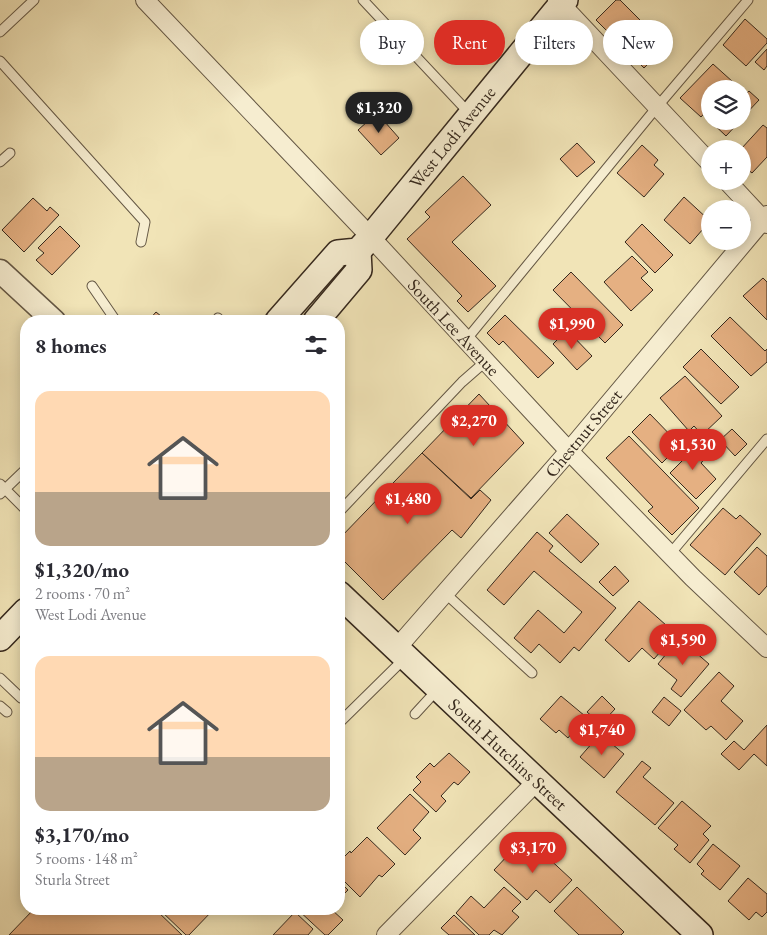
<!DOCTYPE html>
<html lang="en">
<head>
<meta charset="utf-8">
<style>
  body { margin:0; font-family:"EB Garamond",serif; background:#f7f7f7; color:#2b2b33; height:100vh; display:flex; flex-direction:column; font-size:19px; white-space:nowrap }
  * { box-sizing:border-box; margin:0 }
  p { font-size:16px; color:#7c7c81 }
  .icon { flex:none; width:28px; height:28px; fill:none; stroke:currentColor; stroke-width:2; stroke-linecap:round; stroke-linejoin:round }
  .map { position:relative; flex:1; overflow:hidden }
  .details { position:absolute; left:20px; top:315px; width:325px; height:600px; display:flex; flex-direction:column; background:#fff; border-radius:20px; box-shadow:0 2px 12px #0003 }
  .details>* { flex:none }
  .banner { position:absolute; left:360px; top:20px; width:331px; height:45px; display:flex; gap:10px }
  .tools { position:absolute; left:701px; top:80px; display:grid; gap:10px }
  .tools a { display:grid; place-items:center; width:50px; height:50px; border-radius:50%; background:#fff; box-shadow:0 2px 12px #0003; font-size:25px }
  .price { position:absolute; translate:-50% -42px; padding:0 11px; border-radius:18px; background:#d93025; color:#fff; font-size:16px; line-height:32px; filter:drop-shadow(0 1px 2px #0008) }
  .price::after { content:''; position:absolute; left:50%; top:30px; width:15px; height:11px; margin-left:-8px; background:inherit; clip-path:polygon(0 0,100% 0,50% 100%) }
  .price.selected { background:#222; color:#fff }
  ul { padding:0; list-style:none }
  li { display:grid; align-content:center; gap:10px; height:265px; padding:0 15px }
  li span { display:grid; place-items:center; height:155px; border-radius:15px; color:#555 }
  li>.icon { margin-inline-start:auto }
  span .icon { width:90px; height:90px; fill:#fffc; stroke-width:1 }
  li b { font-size:21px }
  h2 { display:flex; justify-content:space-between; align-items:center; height:60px; padding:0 15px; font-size:21px }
  .tag { padding:0 18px; border-radius:22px; background:#fff; box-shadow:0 2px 12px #0003; font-size:18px; line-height:45px }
  .tag.selected { background:#d93025; color:#fff }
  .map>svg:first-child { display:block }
</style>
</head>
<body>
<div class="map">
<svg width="767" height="935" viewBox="0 0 767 935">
  <rect width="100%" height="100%" fill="#f1e4b7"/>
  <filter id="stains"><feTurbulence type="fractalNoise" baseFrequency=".004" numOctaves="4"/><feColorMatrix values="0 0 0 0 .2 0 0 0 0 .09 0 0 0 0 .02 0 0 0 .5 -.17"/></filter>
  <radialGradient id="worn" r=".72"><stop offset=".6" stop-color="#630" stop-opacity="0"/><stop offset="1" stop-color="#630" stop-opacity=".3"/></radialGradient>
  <g fill="#e5b082" stroke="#35281d">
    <path d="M 616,0 L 620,0 L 666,46 L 644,68 L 596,20 Z"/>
    <path d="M 745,19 L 767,39 L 767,43 L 746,66 L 723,45 Z"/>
    <path d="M 767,49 L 767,66 L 764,70 L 755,62 Z"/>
    <path d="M 713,64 L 733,82 L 727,89 L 710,89 L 710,107 L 701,117 L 680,98 Z"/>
    <path d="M 749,91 L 759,100 L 742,118 L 742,94 L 744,96 Z"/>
    <path d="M 377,113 L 399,138 L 381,155 L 358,130 Z"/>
    <path d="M 710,119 L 710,121 L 740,121 L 726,136 L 709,120 Z"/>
    <path d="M 763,125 L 767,128 L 767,157 L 752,173 L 742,165 L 741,149 Z"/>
    <path d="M 577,143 L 595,162 L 577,177 L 560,159 Z"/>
    <path d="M 642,145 L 658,160 L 654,165 L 664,174 L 644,197 L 617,173 Z"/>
    <path d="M 463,176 L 491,205 L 452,242 L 496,286 L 468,312 L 457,301 L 462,296 L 407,239 L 430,217 L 425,212 Z"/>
    <path d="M 684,197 L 710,221 L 690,244 L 664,220 Z"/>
    <path d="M 33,198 L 47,211 L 50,207 L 59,215 L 24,252 L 2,230 Z"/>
    <path d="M 642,224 L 673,255 L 655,273 L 625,242 Z"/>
    <path d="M 60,226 L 80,246 L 52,275 L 36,260 L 44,253 L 38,248 Z"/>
    <path d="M 632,256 L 648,272 L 641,278 L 653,290 L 631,311 L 604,282 Z"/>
    <path d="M 571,272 L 623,325 L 605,343 L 553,290 Z"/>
    <path d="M 763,278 L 767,282 L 767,320 L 743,296 Z"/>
    <path d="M 156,312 L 167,321 L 148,321 Z"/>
    <path d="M 505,315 L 554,363 L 538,378 L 503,341 L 499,345 L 487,333 Z"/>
    <path d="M 730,317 L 765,351 L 767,349 L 767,362 L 751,376 L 711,336 Z"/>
    <path d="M 567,330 L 592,356 L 577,370 L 553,344 Z"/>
    <path d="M 701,349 L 739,387 L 721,404 L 683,367 Z"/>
    <path d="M 685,376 L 722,416 L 702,435 L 694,426 L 689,431 L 660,398 Z"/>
    <path d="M 479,394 L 524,443 L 471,498 L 422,453 Z"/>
    <path d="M 650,414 L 680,445 L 662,463 L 632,432 Z"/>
    <path d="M 732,429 L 747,444 L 735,456 L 720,440 Z"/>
    <path d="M 629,436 L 699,508 L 672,535 L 648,511 L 653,507 L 606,458 Z"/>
    <path d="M 692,440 L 707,456 L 701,463 L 716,479 L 696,499 L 670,473 L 685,458 L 679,452 Z"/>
    <path d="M 422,453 L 471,499 L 480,490 L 491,500 L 461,538 L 452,530 L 383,600 L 339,556 L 339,539 Z"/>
    <path d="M 723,508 L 736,519 L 740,515 L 761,534 L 725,575 L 690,545 Z"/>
    <path d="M 567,514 L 599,544 L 581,563 L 549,533 Z"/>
    <path d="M 537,532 L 553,546 L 549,551 L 616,608 L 579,651 L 574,647 L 560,663 L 539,644 L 531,653 L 514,638 L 538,610 L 564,633 L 582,612 L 534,571 L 504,605 L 487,590 Z"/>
    <path d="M 757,547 L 767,556 L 767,586 L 759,595 L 734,572 Z"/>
    <path d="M 615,566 L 629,581 L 613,596 L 599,582 Z"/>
    <path d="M 639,601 L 676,634 L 654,659 L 642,648 L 629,662 L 605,640 Z"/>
    <path d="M 679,638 L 709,664 L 681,697 L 671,689 L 677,680 L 658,664 Z"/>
    <path d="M 719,672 L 734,686 L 721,701 L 743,721 L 726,740 L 711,726 L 706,730 L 684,710 Z"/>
    <path d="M 561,696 L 585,716 L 568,738 L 559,730 L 556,733 L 540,719 Z"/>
    <path d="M 602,696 L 615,709 L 601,724 L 587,712 Z"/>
    <path d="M 664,697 L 681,711 L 669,726 L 652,712 Z"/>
    <path d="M 767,725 L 767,766 L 754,754 L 739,770 L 721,754 L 734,741 L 744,750 Z"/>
    <path d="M 600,734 L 624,754 L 604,778 L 580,757 Z"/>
    <path d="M 449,753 L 470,772 L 458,785 L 454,782 L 441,796 L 446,801 L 436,812 L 413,790 L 421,782 L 416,777 L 430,763 L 434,767 Z"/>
    <path d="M 642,761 L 651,768 L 643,777 L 674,803 L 655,825 L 616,792 Z"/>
    <path d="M 410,794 L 429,812 L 413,830 L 421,838 L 405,855 L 377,828 Z"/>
    <path d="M 682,801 L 711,826 L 703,834 L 709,840 L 690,863 L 674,849 L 678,845 L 658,828 Z"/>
    <path d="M 367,837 L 395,864 L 382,877 L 379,875 L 360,897 L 339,876 L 339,859 L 341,856 L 343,858 L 350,851 L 351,853 Z"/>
    <path d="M 530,841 L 572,880 L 550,903 L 536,890 L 527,900 L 494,870 L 511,852 L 516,856 Z"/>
    <path d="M 713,844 L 740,866 L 720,890 L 701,874 L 704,871 L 697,864 Z"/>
    <path d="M 748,878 L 767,894 L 767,912 L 762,917 L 756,912 L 749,920 L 728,901 Z"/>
    <path d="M 339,881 L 348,890 L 339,899 Z"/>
    <path d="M 504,887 L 521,902 L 512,911 L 519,917 L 502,935 L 494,930 L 489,935 L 479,935 L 456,913 L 471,896 L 484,908 Z"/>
    <path d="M 577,887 L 624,932 L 621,935 L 579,935 L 554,911 Z"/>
    <path d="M 34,909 L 155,909 L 182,935 L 9,935 Z"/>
    <path d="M 159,909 L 214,909 L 189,935 L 186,935 Z"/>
    <path d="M 297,909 L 331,909 L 343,920 L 328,935 L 325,935 Z"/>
    <path d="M 295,912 L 313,929 L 308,935 L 273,935 Z"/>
    <path d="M 454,915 L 475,935 L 449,935 L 441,928 Z"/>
  </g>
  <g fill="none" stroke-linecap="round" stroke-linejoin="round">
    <g stroke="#645744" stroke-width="11">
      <g id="service">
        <path d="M 363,0 L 470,114"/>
        <path d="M 0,32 L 34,0"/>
        <path d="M 0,61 L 145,222 L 141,242"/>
        <path d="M 0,162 L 10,153"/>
        <path d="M 92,286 L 116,321"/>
        <path d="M 216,321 L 218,318"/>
        <path d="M 466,340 L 657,107 L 748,0"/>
        <path d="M 0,484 L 26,510"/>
        <path d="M 0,494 L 26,469"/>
        <path d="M 339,512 L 462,382 L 486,361"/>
        <path d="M 670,554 L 767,439"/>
        <path d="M 445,593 L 532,673"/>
        <path d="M 0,678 L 21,698"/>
        <path d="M 0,706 L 7,712"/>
        <path d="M 415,714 L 437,690"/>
        <path d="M 339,723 L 405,658"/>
      </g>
    </g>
    <g stroke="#645744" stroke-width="20">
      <g id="minor">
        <path d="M 145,0 L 364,230 L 569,451 L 693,578 L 767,648"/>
        <path d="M 557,0 L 710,163"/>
        <path d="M 727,181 L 767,224"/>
        <path d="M 396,649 L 569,451 L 767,215"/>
        <path d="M 386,935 L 537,781"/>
      </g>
    </g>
    <g stroke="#645744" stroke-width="25">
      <path id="tertiary" d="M 0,271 L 54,321"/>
    </g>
    <g stroke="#35281d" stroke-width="28">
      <g id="secondary">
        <path d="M 278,321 L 338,253 L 358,251 L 370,238 L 565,0"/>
        <path d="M 316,321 L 359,270 L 358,251"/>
        <path d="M 339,594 L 700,935"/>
        <path d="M 0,638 L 26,611"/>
      </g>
    </g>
    <use href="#service" stroke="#f6edd0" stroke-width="9"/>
    <use href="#minor" stroke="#f6edd0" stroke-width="18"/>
    <use href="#tertiary" stroke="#f6edd0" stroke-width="22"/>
    <use href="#secondary" stroke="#f6edd0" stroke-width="25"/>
  </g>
  <g text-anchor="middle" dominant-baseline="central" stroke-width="4" stroke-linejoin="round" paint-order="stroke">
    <g font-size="18" fill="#35281d" stroke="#f6edd0">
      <text transform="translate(452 137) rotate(-51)">West Lodi Avenue</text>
      <text transform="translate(454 327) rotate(47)">South Lee Avenue</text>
      <text transform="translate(583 433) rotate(-50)">Chestnut Street</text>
      <text transform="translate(508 754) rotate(43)">South Hutchins Street</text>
    </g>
  </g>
  <rect width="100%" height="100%" filter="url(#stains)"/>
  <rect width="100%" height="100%" fill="url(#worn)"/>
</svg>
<div class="tools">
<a><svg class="icon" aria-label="layers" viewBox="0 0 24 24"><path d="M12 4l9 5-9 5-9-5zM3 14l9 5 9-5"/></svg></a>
<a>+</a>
<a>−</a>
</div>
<b class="price selected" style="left:379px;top:134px">$1,320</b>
<b class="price" style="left:572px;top:350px">$1,990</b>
<b class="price" style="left:474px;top:447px">$2,270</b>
<b class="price" style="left:693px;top:471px">$1,530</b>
<b class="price" style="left:408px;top:525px">$1,480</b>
<b class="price" style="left:683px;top:666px">$1,590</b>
<b class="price" style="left:602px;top:756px">$1,740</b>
<b class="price" style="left:533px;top:874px">$3,170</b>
<div class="banner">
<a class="tag">Buy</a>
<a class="tag selected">Rent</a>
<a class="tag">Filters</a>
<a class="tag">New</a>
</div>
<section class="details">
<h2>8 homes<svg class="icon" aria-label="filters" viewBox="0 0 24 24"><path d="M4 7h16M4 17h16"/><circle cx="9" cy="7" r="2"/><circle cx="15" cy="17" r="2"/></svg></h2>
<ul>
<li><span style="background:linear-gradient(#ffd9b3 65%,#b9a48a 0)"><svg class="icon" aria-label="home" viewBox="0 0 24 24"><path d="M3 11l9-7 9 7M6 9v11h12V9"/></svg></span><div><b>$1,320/mo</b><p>2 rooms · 70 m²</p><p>West Lodi Avenue</p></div></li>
<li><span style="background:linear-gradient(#ffd9b3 65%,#b9a48a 0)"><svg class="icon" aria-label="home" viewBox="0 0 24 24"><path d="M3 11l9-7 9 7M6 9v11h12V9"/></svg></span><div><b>$3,170/mo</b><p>5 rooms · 148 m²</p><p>Sturla Street</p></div></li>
</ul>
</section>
</div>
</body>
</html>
